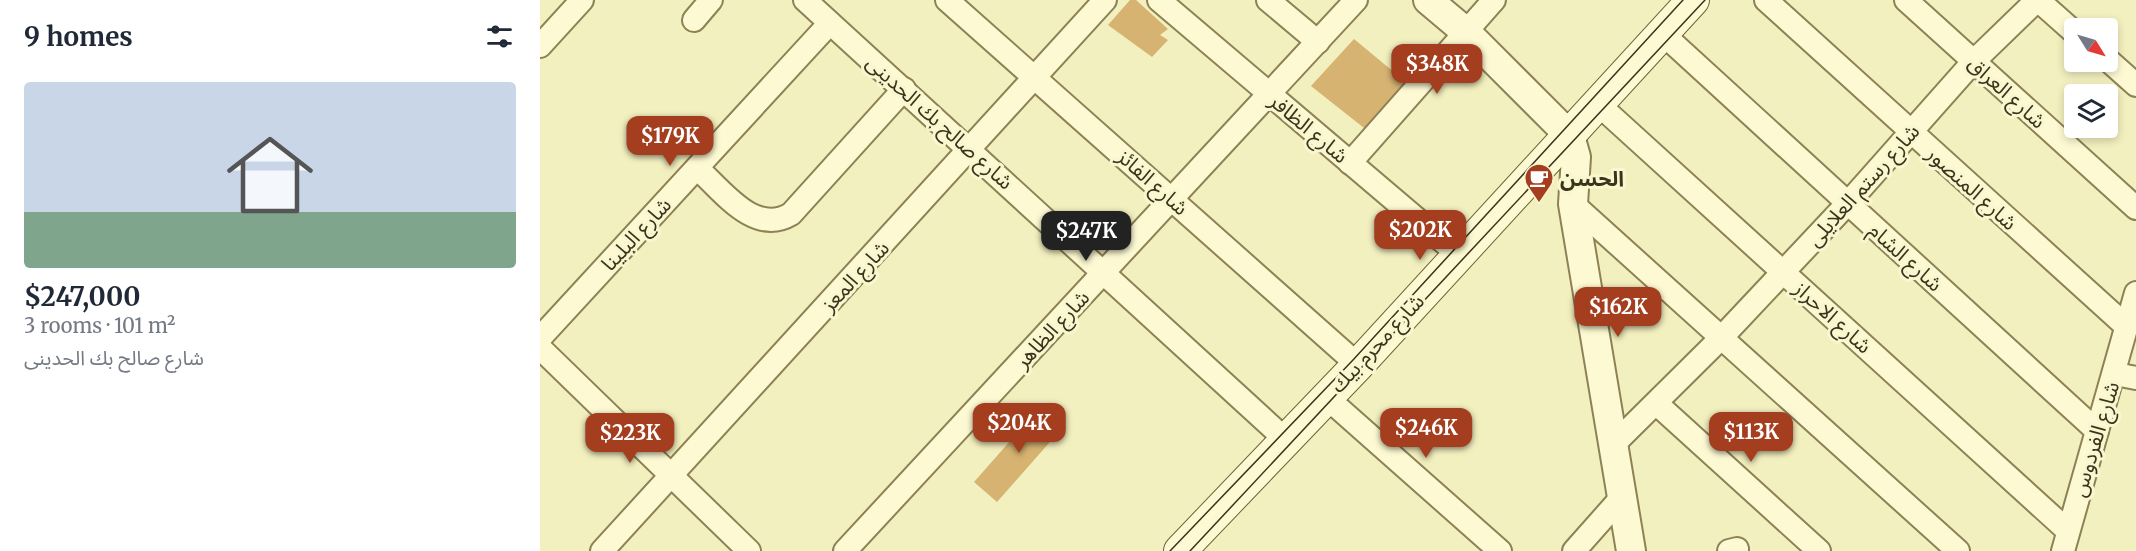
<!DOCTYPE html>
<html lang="en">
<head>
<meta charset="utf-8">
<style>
  body { margin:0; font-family:Merriweather,"Noto Sans Arabic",serif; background:#f2f2f3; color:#1f2937; height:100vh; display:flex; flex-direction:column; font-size:22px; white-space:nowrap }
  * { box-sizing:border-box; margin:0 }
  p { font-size:20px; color:#747a83 }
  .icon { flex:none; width:33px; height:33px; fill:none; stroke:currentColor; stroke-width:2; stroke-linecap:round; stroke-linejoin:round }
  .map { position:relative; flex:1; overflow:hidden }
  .side { display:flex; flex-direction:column; background:#fff; width:540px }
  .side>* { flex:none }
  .needle { width:39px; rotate:127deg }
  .controls { position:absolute; left:1524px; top:18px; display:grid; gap:12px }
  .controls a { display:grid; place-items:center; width:54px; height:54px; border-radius:6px; background:#fff; box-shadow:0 3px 9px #0003; font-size:30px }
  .price { position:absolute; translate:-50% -51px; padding:0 14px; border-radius:12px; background:#a43e1e; color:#fff; font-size:20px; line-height:39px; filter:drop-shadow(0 2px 3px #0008) }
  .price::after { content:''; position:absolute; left:50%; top:36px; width:18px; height:14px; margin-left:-9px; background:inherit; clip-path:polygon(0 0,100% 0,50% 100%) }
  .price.selected { background:#222; color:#fff }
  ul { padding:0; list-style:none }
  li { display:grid; align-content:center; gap:12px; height:318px; padding:0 24px }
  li+li { border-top:2px solid #e0e1e3 }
  li span { display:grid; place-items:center; height:186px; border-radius:6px; color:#555 }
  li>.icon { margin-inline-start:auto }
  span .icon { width:108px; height:108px; fill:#fffc; stroke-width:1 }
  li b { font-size:26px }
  h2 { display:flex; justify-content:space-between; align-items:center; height:72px; padding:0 24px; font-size:26px }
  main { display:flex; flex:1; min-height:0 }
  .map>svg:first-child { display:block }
</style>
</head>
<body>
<main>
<section class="side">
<h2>9 homes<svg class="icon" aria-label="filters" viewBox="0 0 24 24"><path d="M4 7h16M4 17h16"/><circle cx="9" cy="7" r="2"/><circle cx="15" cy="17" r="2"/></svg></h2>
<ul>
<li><span style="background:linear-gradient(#c9d6e8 70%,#7fa58c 0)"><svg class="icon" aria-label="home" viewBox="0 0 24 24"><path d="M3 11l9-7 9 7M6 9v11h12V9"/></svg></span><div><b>$247,000</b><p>3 rooms · 101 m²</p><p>شارع صالح بك الحدينى</p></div></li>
</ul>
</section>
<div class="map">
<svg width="1596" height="551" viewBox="0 0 1596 551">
  <rect width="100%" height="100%" fill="#f3f0bf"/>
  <g fill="#d6b371">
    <path d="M 590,0 L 596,0 L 628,29 L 620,35 L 628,40 L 612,57 L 568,25 Z"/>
    <path d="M 814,39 L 884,97 L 843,143 L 771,86 Z"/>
    <path d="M 501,406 L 524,426 L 457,502 L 434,482 Z"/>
  </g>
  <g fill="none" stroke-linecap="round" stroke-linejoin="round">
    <g stroke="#8e8155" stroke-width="26">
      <g id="minor">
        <path d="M 265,0 L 746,440"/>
        <path d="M 407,0 L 818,365"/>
        <path d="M 619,0 L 919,255"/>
        <path d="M 728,0 L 778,42"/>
        <path d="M 1226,0 L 1586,326"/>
        <path d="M 1366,0 L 1596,208"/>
        <path d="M 1498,0 L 1534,32"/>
        <path d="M 154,20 L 171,0"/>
        <path d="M 1123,34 L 1557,431"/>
        <path d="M 0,46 L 42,0"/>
        <path d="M 1568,60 L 1596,85"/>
        <path d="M 1058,104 L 1528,531"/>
        <path d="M 810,163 L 954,0"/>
        <path d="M 157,168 C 183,191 214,236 251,214 L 364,89"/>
        <path d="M 1033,204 L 1418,551"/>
        <path d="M 0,338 L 290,23"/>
        <path d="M 0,348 L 209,551"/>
        <path d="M 1575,374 L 1596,378"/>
        <path d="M 786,397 L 960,551"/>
        <path d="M 1117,404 L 1279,551"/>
        <path d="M 1072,446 L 1182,337 L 1308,203 L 1433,62 L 1497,0"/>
        <path d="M 62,551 L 565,0"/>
        <path d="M 305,551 L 816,0"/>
        <path d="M 1034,551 L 1081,498"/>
        <path d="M 1189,551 L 1197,549"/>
        <path d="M 1523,551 L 1596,293"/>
      </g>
    </g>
    <g stroke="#8e8155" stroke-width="32">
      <path id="tertiary" d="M 888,0 L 926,32 L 1030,136 L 1036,157 L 1033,204 L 1091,551"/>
    </g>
    <g stroke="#706238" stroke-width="34">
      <path id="secondary" d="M 640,551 L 818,365 L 1153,0"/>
    </g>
    <use href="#minor" stroke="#fdfad3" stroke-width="22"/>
    <use href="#tertiary" stroke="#fdfad3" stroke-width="28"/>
    <use href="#secondary" stroke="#fdfad3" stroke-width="32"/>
    <g stroke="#3c331b" stroke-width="1.5">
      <path d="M 630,551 L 813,360 L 1143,0"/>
      <path d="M 650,551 L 1165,0"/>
    </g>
  </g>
  <defs>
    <g id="cafe-pin" transform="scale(1.5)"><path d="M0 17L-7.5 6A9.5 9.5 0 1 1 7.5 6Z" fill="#a43e1e" stroke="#f9f7d0"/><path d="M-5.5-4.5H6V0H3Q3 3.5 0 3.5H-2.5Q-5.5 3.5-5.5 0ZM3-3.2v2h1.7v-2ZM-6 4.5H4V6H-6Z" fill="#fff"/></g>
  </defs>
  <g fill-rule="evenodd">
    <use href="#cafe-pin" x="999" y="178"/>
  </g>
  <g text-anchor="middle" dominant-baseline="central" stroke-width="6" stroke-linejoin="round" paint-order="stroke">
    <g font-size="21" fill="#3c331b" stroke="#f9f7d0">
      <text transform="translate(1467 92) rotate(42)">شارع العراق</text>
      <text transform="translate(400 122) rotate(42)">شارع صالح بك الحدينى</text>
      <text transform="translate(769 128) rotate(40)">شارع الظافر</text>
      <text transform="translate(613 182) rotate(42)">شارع الفائز</text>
      <text transform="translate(1323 185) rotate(-48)">شارع رستم العلايلى</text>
      <text transform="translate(1432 188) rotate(42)">شارع المنصور</text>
      <text transform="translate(96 234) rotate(-47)">شارع البلينا</text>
      <text transform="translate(1366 257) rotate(42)">شارع الشام</text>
      <text transform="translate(315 276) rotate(-47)">شارع المعز</text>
      <text transform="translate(1293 317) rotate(42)">شارع الاحراز</text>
      <text transform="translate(512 329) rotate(-47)">شارع الظاهر</text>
      <text transform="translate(837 343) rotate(-47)">شارع محرم بيك</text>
      <text transform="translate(1555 439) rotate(-73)">شارع الفردوس</text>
    </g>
    <g font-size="21" font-weight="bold" fill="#3c331b" stroke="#f9f7d0" text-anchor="start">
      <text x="1020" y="178">الحسن</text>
    </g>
  </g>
</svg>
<div class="controls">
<a><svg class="needle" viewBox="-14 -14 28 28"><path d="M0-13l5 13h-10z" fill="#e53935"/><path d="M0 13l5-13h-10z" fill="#747a83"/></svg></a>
<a><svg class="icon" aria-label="layers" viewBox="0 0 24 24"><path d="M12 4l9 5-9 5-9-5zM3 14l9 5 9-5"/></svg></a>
</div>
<b class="price" style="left:897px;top:95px">$348K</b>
<b class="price" style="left:130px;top:167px">$179K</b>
<b class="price" style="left:880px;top:261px">$202K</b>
<b class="price selected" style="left:546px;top:262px">$247K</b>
<b class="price" style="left:1078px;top:338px">$162K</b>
<b class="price" style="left:479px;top:454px">$204K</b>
<b class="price" style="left:886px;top:459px">$246K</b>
<b class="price" style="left:1211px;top:463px">$113K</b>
<b class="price" style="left:90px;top:464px">$223K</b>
</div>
</main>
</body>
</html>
